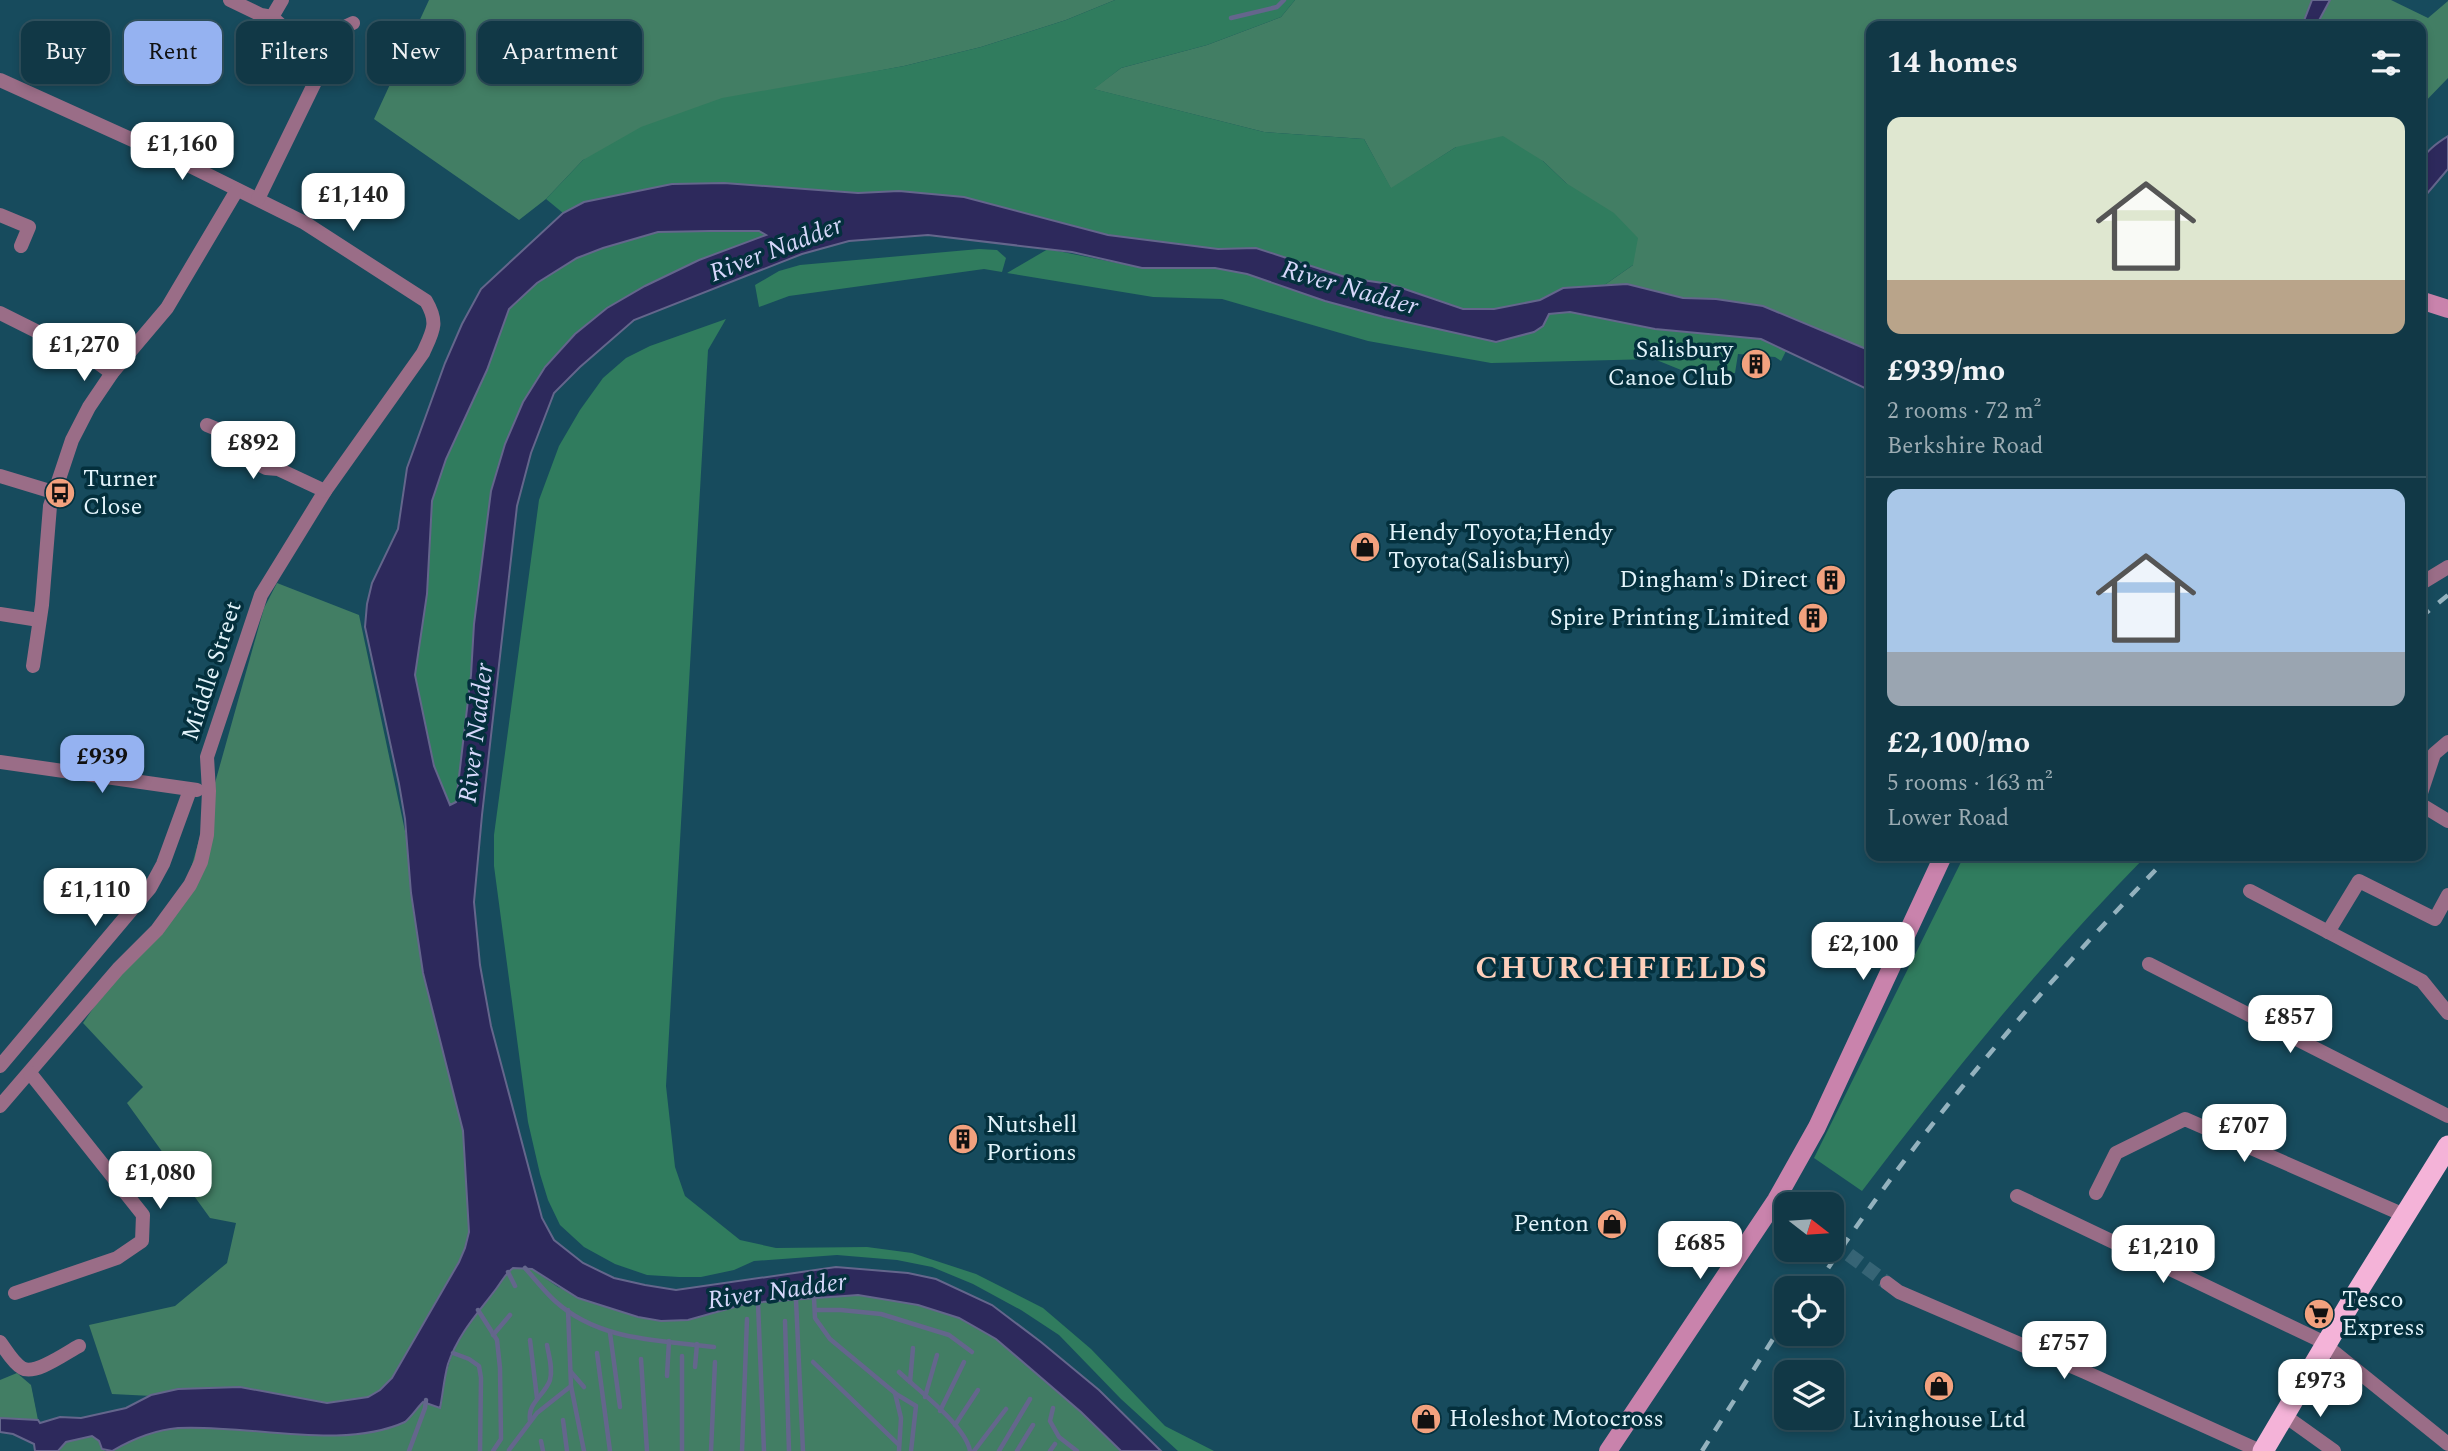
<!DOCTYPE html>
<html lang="en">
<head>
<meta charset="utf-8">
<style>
  body { margin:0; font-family:Spectral,serif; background:#1a3f4d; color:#f1f3f6; height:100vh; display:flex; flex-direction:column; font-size:26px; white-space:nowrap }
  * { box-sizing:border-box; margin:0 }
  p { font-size:23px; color:#9cacb3 }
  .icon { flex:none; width:38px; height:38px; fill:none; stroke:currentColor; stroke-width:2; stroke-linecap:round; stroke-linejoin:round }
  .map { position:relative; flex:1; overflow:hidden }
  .drawer { position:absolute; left:1866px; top:21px; width:560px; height:840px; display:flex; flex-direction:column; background:#113846; border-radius:14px; box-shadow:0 4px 10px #0003,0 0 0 2px #30525f }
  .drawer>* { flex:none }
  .guide { position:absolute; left:21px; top:21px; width:665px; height:63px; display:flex; gap:14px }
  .needle { width:46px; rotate:107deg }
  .controls { position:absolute; left:1774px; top:1192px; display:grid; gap:14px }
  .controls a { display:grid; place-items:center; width:70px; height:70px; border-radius:14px; background:#113846; box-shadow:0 4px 10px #0003,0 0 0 2px #30525f; font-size:35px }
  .price { position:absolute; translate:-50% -60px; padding:0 16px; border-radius:14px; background:#fff; color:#222; font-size:23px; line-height:46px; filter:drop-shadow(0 2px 4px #0008) }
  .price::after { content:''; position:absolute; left:50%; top:42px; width:21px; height:16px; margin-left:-10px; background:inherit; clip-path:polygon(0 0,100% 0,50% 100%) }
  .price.current { background:#95b2f1; color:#111 }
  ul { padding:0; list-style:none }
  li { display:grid; align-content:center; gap:14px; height:371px; padding:0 21px }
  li+li { border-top:2px solid #30525f }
  li span { display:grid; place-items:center; height:217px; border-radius:14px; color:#555 }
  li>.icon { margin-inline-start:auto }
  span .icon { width:126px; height:126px; fill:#fffc; stroke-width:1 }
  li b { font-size:30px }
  h2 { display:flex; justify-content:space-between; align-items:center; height:84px; padding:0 21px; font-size:30px }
  .pill { padding:0 24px; border-radius:14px; background:#113846; box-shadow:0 4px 10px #0003,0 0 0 2px #30525f; font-size:24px; line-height:63px }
  .pill.current { background:#95b2f1; color:#111 }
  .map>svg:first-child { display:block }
</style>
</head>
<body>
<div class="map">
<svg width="2448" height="1451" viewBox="0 0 2448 1451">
  <rect width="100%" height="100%" fill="#174b5d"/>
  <g fill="#427e64">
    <path d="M 429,0 L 1115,0 L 1066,20 L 981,47 L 904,66 L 830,80 L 583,160 L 546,199 L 519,220 L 374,119 Z"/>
    <path d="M 1295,0 L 2312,0 L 2302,26 L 1871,26 L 1871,351 L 1763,306 L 1716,299 L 1683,298 L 1627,284 L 1603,286 L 1633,265 L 1566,183 L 1543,161 L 1456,147 L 1391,189 L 1364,139 L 1264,132 L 1093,89 L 1121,68 L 1207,45 L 1281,17 Z"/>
    <path d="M 2330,0 L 2391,0 L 2428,18 L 2448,1 L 2448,78 L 2420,107 L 2420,26 L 2316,26 Z"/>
    <path d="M 277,583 L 359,615 L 490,1230 L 405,1374 L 367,1407 L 112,1394 L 89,1325 L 175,1306 L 227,1263 L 236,1223 L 210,1218 L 127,1103 L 143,1087 L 83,1023 L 105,991 L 183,897 L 264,608 Z"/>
    <path d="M 513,1268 L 532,1269 L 558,1287 L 638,1317 L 688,1320 L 749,1303 L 858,1295 L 918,1305 L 959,1318 L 996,1339 L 1081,1412 L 1121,1451 L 112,1451 C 131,1440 155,1430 178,1428 C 254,1424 334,1451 405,1422 C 411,1417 417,1408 423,1402 L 440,1407 C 443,1393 444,1377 449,1364 C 458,1334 478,1313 496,1289 C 502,1281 505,1274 513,1268 Z"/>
    <path d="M 17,1373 L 31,1385 L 38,1420 L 0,1418 L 0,1380 Z"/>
    <path d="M 92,1436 L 99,1441 L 102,1449 L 106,1451 L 59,1451 L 66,1442 Z"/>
  </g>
  <g fill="#307c5e">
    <path d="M 1115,0 L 1295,0 L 1281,17 L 1207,45 L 1121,68 L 1094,89 L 1264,132 L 1364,139 L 1391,188 L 1456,147 L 1503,136 L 1543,161 L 1566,183 L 1614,213 L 1638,238 L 1633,265 L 1603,286 L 1563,288 L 1540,300 L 1494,309 L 1463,309 L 1390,284 L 1348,278 L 1256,248 L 1218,249 L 1108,235 L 964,197 L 899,191 L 858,193 L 724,183 L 672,184 L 584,202 L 563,213 L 546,199 L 583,160 L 641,127 L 722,98 L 904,66 L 981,47 L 1066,20 Z"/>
    <path d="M 710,231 L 759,231 L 767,235 L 699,260 L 645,286 L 607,308 L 575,334 L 545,367 L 523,402 L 505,444 L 491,491 L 474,624 L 471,675 L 456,803 L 450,805 L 434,766 L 415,675 L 427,594 L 432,501 L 446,459 L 487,370 L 509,309 L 537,283 L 577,258 L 603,248 L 658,232 Z"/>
    <path d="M 979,249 L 997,250 L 1006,258 L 1002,272 L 984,269 L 789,296 L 759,307 L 755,285 L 779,271 L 800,265 Z"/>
    <path d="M 1048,249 L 1142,268 L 1215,268 L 1247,274 L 1325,301 L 1496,342 L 1534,331 L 1543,326 L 1549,314 L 1570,312 L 1655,329 L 1761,339 L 1786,351 L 1781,361 L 1775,357 L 1738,354 L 1735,373 L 1691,374 L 1654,359 L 1491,363 L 1368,341 L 1222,299 L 1153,297 L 1007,273 Z"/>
    <path d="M 726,319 L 708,350 L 666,1086 L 675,1167 L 685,1196 L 740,1240 L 776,1248 L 867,1247 L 912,1253 L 976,1274 L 1043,1308 L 1091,1349 L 1165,1426 L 1214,1451 L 1178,1451 L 1121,1399 L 1059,1335 L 1021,1310 L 973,1284 L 932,1267 L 897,1260 L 837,1255 L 754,1261 L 734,1270 L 701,1277 L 679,1277 L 647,1275 L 615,1264 L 584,1247 L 560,1225 L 548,1200 L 540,1174 L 528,1122 L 494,866 L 494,835 L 539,500 L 559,446 L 580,410 L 603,378 L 626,358 L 650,346 Z"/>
    <path d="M 1964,856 L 2146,856 C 2044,960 1950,1075 1862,1191 L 1814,1158 Z"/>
  </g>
  <g fill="#2d295c" stroke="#64668c" stroke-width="2" fill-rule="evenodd">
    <path d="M 2312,0 L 2330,0 L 2316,26 L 2302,26 Z"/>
    <path d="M 2448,136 L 2448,169 L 2420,202 C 2420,165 2414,157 2448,136 Z"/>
    <path d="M 724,183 L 858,193 L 899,191 L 964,197 L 1108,235 L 1218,249 L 1256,248 L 1348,278 L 1390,284 L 1463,309 L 1494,309 L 1540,300 L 1563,288 L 1627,284 L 1683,298 L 1716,299 L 1763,306 L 1871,351 L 1871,391 L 1761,339 L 1655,329 L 1570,312 L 1549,314 L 1543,326 L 1534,332 L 1496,342 L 1384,317 L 1325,301 L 1247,274 L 1215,268 L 1142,268 L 1072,252 L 928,235 L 849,241 L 802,254 L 634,320 L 580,367 L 554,393 L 531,453 L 517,506 L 482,815 L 474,902 L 480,965 L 491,1026 L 542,1218 L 554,1240 L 583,1263 L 614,1278 L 645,1285 L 676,1290 L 836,1267 L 908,1273 L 936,1279 L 992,1305 L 1041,1342 L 1099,1390 L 1161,1451 L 1121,1451 L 1081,1412 L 996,1339 L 959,1318 L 918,1305 L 858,1295 L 749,1303 L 688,1320 L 661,1321 L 638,1317 L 578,1298 L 532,1269 L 513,1268 C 505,1274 502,1281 496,1289 C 478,1313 458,1334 448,1364 C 444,1378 443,1393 440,1408 L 423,1402 C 417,1408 411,1417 405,1422 C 341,1451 250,1424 178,1428 C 154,1430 131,1440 112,1451 L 102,1449 L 99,1441 L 92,1436 L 66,1442 L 58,1451 L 35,1451 L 34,1444 L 13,1434 L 0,1432 L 0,1418 L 38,1420 L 40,1423 L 60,1417 L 81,1418 L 126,1408 L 151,1395 L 178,1389 L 240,1387 L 327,1403 L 368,1397 L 380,1390 L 392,1378 L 459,1262 L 465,1248 L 469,1232 L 463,1131 L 423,973 L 411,893 L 405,819 L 399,784 L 365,627 L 367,604 L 372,583 L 398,529 L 407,468 L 445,363 L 462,324 L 481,289 L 563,213 L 584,202 L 672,184 ZM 710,231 L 759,231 L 766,235 L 699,260 L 645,286 L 607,308 L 575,334 L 545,367 L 523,402 L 505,444 L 491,491 L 474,624 L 471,675 L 456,802 L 450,805 L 434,766 L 415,675 L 427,594 L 432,501 L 446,459 L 487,370 L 509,309 L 537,283 L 577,258 L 603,248 L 658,232 Z"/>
  </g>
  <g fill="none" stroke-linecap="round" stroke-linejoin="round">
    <g stroke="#64668c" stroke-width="4.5">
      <path d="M 1231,18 L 1277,7 L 1284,0"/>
      <path d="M 525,1268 C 535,1279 544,1291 555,1301 C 599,1341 658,1340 714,1347"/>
      <path d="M 508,1272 L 515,1286"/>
      <path d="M 814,1298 L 815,1318 L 830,1339 L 895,1393 L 901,1418 L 899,1451"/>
      <path d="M 796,1300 L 803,1451"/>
      <path d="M 758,1303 L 764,1451"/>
      <path d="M 478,1310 L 497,1340 L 500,1368 L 501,1439 L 493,1451"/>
      <path d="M 815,1310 L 841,1310 L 881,1314 L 949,1335 L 972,1352"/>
      <path d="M 785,1321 L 789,1451"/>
      <path d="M 610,1333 L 620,1407"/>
      <path d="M 493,1335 L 510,1315"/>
      <path d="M 530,1340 L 537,1398"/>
      <path d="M 453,1353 L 469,1359 L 479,1366 L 481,1378 L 480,1451"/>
      <path d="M 597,1353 L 610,1451"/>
      <path d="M 641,1359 L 647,1451"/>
      <path d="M 813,1362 L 899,1445"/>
      <path d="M 695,1367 L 697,1344"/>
      <path d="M 571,1372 L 584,1387"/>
      <path d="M 899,1372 C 918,1390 966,1426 970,1451"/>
      <path d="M 667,1376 L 669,1341"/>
      <path d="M 910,1382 L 913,1348"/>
      <path d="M 571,1386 L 584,1451"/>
      <path d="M 896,1394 L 916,1406 L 911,1451"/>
      <path d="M 925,1397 L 937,1355"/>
      <path d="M 1053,1408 L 1050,1421 L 1059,1437 L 1077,1451"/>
      <path d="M 940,1411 L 964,1362"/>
      <path d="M 563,1420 L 567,1451"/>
      <path d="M 530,1421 C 527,1403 545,1395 550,1380 C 553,1368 549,1357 547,1345"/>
      <path d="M 955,1425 L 978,1390"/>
      <path d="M 541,1441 L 543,1451"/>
      <path d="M 509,1450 L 537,1413 L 571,1386 L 568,1310"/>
      <path d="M 409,1451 L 425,1408 L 426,1400"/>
      <path d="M 682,1451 L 682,1356"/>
      <path d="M 711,1451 L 715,1362"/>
      <path d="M 742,1451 L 747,1319"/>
      <path d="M 974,1451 L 1006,1409"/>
      <path d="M 999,1451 L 1030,1399"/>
      <path d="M 1017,1451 L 1033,1425"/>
      <path d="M 1050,1451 L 1055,1444"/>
    </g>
    <path stroke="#366475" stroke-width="14" stroke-dasharray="14 7" stroke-linecap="butt" d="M 1832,1242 L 1887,1283"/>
    <g stroke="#9a6d87" stroke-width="14">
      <path d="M 230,0 L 261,15 L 272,17 L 285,29 L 321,51"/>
      <path d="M 272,17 L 282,0"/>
      <path d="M 0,80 L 188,165 L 305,223 L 426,301 C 439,323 433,331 423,353 L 325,491 L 261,595 L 207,757 L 209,791 L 207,835 L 201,862 L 190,885 L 157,930 L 118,969 L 0,1106"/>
      <path d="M 258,199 L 318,76 L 321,51 L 340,29 L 353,23"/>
      <path d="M 0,215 L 29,227 L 21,246"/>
      <path d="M 0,313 L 94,360 L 112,373"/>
      <path d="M 207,425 L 236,437 L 243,451 L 252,461 L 266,468 L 278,469 L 325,491"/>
      <path d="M 0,476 L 53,492"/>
      <path d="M 2420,584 L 2448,567"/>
      <path d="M 0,614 L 39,620"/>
      <path d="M 33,666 L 42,605 L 50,506 L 72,440 L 89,407 L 112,373 L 167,308 L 237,190"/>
      <path d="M 0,762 L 197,790"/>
      <path d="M 2420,796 L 2434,754 L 2448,742"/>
      <path d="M 2420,804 L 2448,821"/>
      <path d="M 2250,891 L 2422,981 L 2448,1013"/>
      <path d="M 2328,932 L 2359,881 L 2435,919 L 2448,895"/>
      <path d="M 2149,964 L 2448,1116"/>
      <path d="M 0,1066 L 150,888 L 163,864 L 190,790"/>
      <path d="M 2096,1193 L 2116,1153 L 2185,1119 L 2404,1215"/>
      <path d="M 2017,1196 L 2319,1340 L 2448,1444"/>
      <path d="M 1887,1283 L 1899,1292 L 2085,1372 L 2260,1451"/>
      <path d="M 15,1293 L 117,1258 L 142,1241 L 143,1215 L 30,1073"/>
      <path d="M 0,1342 C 6,1350 13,1363 22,1368 C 35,1376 67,1352 79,1346"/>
      <path d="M 2285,1416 L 2334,1451"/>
    </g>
    <g stroke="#c983ac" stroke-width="18">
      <path d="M 2420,300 L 2448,309"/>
      <path d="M 1608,1451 L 1776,1200 L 1817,1127 L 1943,856"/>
    </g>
    <path stroke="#f4b3d8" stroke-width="21" d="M 2263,1451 L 2351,1302 L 2448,1146"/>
    <g stroke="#94b2be" stroke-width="4.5" stroke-dasharray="12 12" stroke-linecap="butt">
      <path d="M 2420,618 L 2448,595"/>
      <path d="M 1815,1288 C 1917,1131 2039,990 2169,856"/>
      <path d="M 1702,1451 L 1787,1317"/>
    </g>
  </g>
  <defs>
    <g id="building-disc" transform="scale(1.575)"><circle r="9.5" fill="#f2a17e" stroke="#04303d"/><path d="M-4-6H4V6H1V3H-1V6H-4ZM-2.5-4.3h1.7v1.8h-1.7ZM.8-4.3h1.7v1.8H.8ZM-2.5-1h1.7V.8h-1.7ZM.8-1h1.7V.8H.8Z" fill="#111"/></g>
    <g id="bus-disc" transform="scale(1.575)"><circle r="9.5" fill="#f2a17e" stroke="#04303d"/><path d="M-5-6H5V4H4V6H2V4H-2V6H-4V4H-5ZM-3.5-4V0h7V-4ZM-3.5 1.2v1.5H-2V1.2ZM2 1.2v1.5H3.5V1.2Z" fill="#111"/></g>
    <g id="shop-disc" transform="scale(1.575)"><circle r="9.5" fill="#f2a17e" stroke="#04303d"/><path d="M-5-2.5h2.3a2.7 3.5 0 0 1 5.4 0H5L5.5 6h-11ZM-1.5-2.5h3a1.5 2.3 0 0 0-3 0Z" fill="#111"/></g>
    <g id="supermarket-disc" transform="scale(1.575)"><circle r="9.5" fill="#f2a17e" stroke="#04303d"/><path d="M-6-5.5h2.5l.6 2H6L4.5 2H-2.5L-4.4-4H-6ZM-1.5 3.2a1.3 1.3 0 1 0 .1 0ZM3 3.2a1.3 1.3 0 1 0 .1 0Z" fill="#111"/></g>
  </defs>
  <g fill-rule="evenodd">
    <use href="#building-disc" x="1756" y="364"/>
    <use href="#bus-disc" x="60" y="493"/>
    <use href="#shop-disc" x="1365" y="547"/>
    <use href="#building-disc" x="1831" y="580"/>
    <use href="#building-disc" x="1813" y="618"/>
    <use href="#building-disc" x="963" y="1139"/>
    <use href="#shop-disc" x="1612" y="1224"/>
    <use href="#supermarket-disc" x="2319" y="1314"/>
    <use href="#shop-disc" x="1939" y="1386"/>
    <use href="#shop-disc" x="1426" y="1419"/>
  </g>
  <g text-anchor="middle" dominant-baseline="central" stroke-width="7" stroke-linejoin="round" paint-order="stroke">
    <g font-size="24" fill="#e3f4fb" stroke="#04303d" text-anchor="start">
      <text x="1733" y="350" text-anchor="end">Salisbury<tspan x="1733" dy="28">Canoe Club</tspan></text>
      <text x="83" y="479">Turner<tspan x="83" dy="28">Close</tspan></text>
      <text x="1388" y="533">Hendy Toyota;Hendy<tspan x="1388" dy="28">Toyota(Salisbury)</tspan></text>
      <text x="1808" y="580" text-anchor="end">Dingham's Direct</text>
      <text x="1790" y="618" text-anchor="end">Spire Printing Limited</text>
      <text x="986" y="1125">Nutshell<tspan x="986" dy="28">Portions</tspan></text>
      <text x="1589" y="1224" text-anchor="end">Penton</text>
      <text x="2342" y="1300">Tesco<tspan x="2342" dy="28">Express</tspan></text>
      <text x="1449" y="1419">Holeshot Motocross</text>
      <text x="1939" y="1420" text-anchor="middle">Livinghouse Ltd</text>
    </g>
    <g font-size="24" fill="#e3f4fb" stroke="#04303d">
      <text transform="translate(212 671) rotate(-72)">Middle Street</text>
    </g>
    <g font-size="26" font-style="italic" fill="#d6d7fa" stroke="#04303d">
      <text transform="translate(776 249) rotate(-21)">River Nadder</text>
      <text transform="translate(1350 288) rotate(16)">River Nadder</text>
      <text transform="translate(476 733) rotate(-83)">River Nadder</text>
      <text transform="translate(777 1291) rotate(-8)">River Nadder</text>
    </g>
    <g font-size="32" font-weight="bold" letter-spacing="2" fill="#fecfbb" stroke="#04303d">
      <text x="1622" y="968">CHURCHFIELDS</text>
    </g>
  </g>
</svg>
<div class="controls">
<a><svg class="needle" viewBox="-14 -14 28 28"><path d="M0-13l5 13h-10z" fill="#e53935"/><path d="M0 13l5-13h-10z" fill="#9cacb3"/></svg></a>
<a><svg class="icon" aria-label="locate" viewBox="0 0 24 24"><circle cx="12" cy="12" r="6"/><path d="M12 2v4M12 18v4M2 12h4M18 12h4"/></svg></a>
<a><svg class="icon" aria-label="layers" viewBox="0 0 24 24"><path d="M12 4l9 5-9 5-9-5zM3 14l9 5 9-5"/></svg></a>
</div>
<b class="price" style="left:182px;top:182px">£1,160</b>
<b class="price" style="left:353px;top:233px">£1,140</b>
<b class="price" style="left:84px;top:383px">£1,270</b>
<b class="price" style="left:253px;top:481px">£892</b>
<b class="price current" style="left:102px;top:795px">£939</b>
<b class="price" style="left:95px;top:928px">£1,110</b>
<b class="price" style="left:1863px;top:982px">£2,100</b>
<b class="price" style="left:2290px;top:1055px">£857</b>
<b class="price" style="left:2244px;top:1164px">£707</b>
<b class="price" style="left:160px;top:1211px">£1,080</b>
<b class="price" style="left:1700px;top:1281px">£685</b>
<b class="price" style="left:2163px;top:1285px">£1,210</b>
<b class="price" style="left:2064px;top:1381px">£757</b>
<b class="price" style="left:2320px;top:1419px">£973</b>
<div class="guide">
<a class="pill">Buy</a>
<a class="pill current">Rent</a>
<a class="pill">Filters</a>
<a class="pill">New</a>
<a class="pill">Apartment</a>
</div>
<section class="drawer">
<h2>14 homes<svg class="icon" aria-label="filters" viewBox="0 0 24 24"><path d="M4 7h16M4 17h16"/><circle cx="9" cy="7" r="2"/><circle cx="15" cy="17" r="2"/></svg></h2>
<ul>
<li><span style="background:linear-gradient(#dfe7d0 75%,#b9a48a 0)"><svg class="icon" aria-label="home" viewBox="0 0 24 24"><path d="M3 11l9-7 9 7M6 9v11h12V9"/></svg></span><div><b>£939/mo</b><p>2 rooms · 72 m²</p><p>Berkshire Road</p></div></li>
<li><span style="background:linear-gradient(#a9c7e8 75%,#9aa5b1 0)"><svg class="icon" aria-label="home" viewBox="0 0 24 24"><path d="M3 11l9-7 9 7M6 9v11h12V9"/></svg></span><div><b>£2,100/mo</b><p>5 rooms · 163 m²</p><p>Lower Road</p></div></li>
</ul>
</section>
</div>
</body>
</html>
